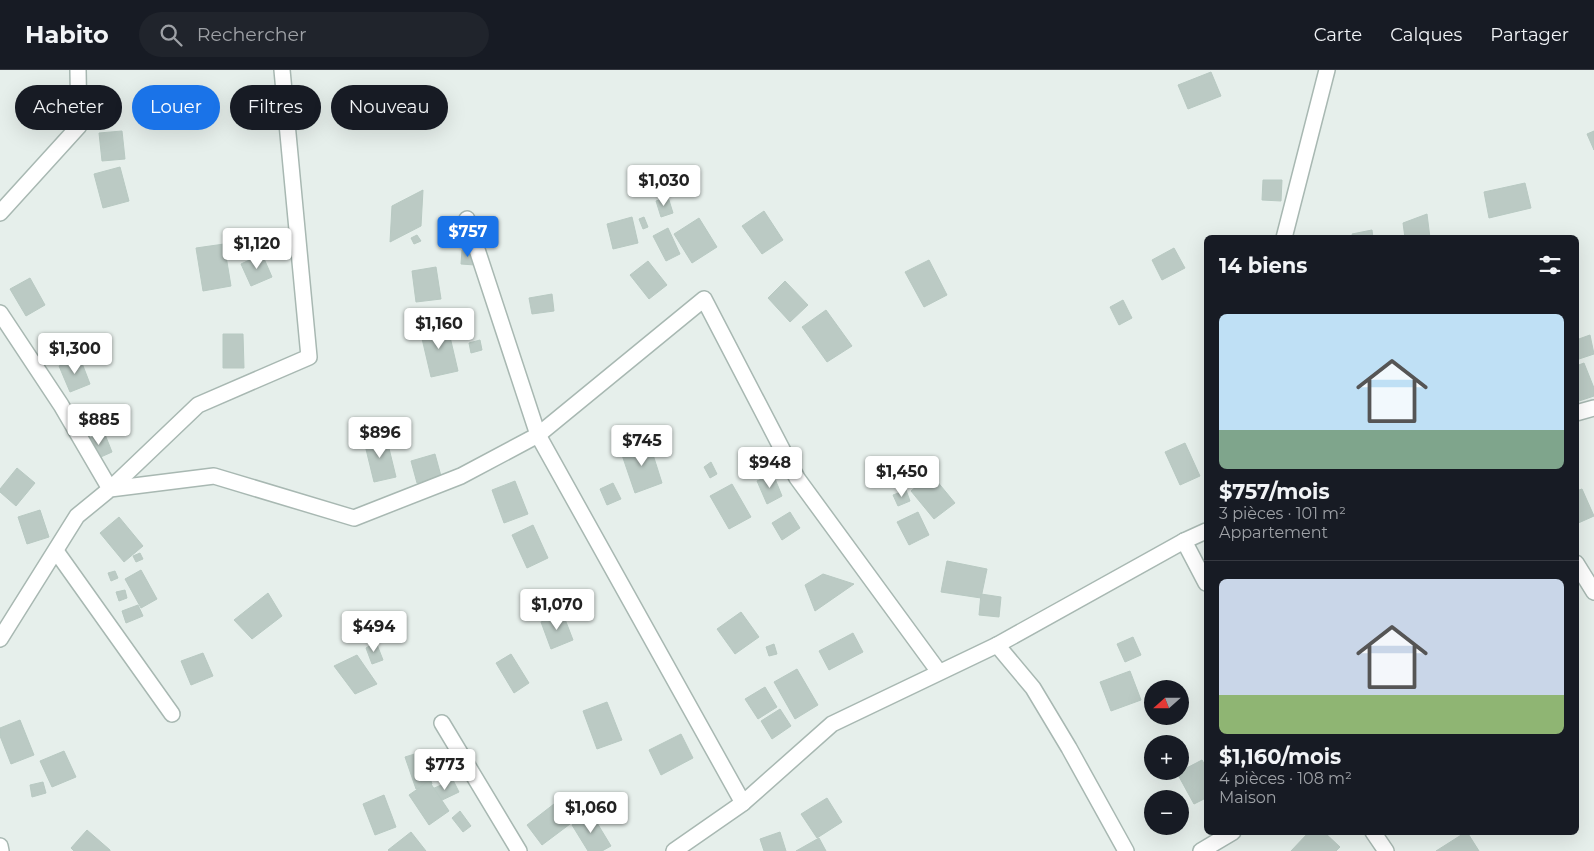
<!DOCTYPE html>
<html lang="fr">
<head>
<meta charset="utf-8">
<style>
  body { margin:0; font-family:Montserrat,sans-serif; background:#20242c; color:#f1f3f6; height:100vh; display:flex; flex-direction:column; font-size:19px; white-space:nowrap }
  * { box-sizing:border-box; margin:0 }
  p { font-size:16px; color:#9ea1a6 }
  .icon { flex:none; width:28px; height:28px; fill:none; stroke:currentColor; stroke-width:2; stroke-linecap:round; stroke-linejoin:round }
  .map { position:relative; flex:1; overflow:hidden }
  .details { position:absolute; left:1204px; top:165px; width:375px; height:600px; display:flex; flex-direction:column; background:#171b24; border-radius:8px; box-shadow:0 5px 20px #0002 }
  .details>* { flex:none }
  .top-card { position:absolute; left:15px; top:15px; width:475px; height:45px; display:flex; gap:10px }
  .needle { width:32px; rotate:249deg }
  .controls { position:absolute; left:1144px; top:610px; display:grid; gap:10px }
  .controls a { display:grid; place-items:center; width:45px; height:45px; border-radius:50%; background:#171b24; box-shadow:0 5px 20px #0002; font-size:25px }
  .price { position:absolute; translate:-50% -42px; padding:0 11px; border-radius:5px; background:#fff; color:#222; font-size:16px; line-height:32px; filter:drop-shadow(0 1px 2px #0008) }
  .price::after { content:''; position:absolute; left:50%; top:30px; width:15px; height:11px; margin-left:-8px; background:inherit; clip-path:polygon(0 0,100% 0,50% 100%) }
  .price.active { background:#1a73e8; color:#fff }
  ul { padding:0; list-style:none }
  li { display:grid; align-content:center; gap:10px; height:265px; padding:0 15px }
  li+li { border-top:1px solid #363941 }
  li span { display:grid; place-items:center; height:155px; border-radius:8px; color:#555 }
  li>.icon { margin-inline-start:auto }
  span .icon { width:90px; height:90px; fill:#fffc; stroke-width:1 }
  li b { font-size:21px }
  h2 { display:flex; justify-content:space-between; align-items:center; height:60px; padding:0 15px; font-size:21px }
  .pill { padding:0 18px; border-radius:22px; background:#171b24; box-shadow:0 5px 20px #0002; font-size:18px; line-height:45px }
  .pill.active { background:#1a73e8; color:#fff }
  header { display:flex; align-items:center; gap:30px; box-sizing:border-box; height:70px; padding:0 25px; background:#171b24; border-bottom:1px solid #363941 }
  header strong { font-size:24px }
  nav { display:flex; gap:28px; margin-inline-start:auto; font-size:18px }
  .search { width:350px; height:45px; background:#20242c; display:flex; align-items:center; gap:12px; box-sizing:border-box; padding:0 18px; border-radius:28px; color:#9ea1a6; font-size:19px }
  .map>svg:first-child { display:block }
</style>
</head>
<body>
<header>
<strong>Habito</strong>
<div class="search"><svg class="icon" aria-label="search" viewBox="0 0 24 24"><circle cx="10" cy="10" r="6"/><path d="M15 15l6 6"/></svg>Rechercher</div>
<nav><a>Carte</a><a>Calques</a><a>Partager</a></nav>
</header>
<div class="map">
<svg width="1594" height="781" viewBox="0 0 1594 781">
  <rect width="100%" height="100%" fill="#e6efeb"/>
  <g fill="#bbcac4" stroke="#b8c9c2">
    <path d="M 1211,2 L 1221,26 L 1188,39 L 1178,15 Z"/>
    <path d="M 122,61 L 125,89 L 102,91 L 99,63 Z"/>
    <path d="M 1594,61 L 1594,80 L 1587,64 Z"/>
    <path d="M 120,97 L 129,131 L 103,138 L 94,104 Z"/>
    <path d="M 1263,110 L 1282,110 L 1281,131 L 1262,130 Z"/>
    <path d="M 1525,113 L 1531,138 L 1489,148 L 1484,122 Z"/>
    <path d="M 423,120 L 421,156 L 390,172 L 392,136 Z"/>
    <path d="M 668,127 L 673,143 L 661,147 L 656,131 Z"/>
    <path d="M 764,141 L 783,170 L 762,184 L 742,156 Z"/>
    <path d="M 1427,144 L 1430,168 L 1405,168 L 1403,153 Z"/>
    <path d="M 632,147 L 638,173 L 613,179 L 607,154 Z"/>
    <path d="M 644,147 L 648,157 L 643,159 L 639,149 Z"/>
    <path d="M 699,148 L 717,177 L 692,193 L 674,164 Z"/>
    <path d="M 668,158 L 680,184 L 666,191 L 653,166 Z"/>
    <path d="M 1372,160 L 1373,168 L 1353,168 L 1352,164 Z"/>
    <path d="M 417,165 L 421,171 L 414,174 L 411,168 Z"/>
    <path d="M 224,174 L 231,216 L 203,221 L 196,178 Z"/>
    <path d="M 1174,178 L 1185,198 L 1162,210 L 1152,190 Z"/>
    <path d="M 462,180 L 476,182 L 475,195 L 461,194 Z"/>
    <path d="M 262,184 L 272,207 L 251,216 L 241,194 Z"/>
    <path d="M 929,190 L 947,225 L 924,237 L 905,202 Z"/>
    <path d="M 648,191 L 667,215 L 649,229 L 630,205 Z"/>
    <path d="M 436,197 L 441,229 L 416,232 L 412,201 Z"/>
    <path d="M 30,208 L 45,235 L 26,246 L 10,219 Z"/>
    <path d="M 785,211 L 808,235 L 790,252 L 768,228 Z"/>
    <path d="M 552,224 L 554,241 L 532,244 L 529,228 Z"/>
    <path d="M 1123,230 L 1132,248 L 1119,255 L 1110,237 Z"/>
    <path d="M 826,240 L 852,276 L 827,292 L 802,257 Z"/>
    <path d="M 447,254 L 458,301 L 431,307 L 420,260 Z"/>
    <path d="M 223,264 L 243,264 L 244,298 L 223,298 Z"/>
    <path d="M 1590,265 L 1594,284 L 1576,290 L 1576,270 Z"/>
    <path d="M 480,270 L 482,280 L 471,283 L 469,273 Z"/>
    <path d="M 80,288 L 90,314 L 70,322 L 59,296 Z"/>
    <path d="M 1584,293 L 1594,318 L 1594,326 L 1576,332 L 1576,296 Z"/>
    <path d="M 104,362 L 112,382 L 94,390 L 85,370 Z"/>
    <path d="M 386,366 L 396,407 L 374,412 L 364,371 Z"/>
    <path d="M 649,372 L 662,413 L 635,423 L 621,382 Z"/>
    <path d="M 1185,373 L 1200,406 L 1180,415 L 1165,382 Z"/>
    <path d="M 435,384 L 441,406 L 417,413 L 411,391 Z"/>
    <path d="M 711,392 L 717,404 L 710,408 L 704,397 Z"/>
    <path d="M 17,398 L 35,413 L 16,436 L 0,422 L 0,419 Z"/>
    <path d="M 773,404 L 782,426 L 767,434 L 757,411 Z"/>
    <path d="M 931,404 L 955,433 L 934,449 L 911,421 Z"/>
    <path d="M 515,411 L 528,444 L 504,453 L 492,420 Z"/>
    <path d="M 613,413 L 621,429 L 607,435 L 600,419 Z"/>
    <path d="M 732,414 L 751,447 L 729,459 L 710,426 Z"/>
    <path d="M 1582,419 L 1594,446 L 1576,454 L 1576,421 Z"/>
    <path d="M 906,420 L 910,431 L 898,436 L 893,425 Z"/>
    <path d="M 40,440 L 49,467 L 27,474 L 18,447 Z"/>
    <path d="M 790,442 L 800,458 L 782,470 L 772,453 Z"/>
    <path d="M 918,442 L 929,465 L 909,475 L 897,452 Z"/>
    <path d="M 119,447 L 143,476 L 124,492 L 100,463 Z"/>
    <path d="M 533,455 L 548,488 L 527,498 L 512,465 Z"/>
    <path d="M 140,483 L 143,489 L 136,492 L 133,486 Z"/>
    <path d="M 947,491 L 987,499 L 981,528 L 941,522 Z"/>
    <path d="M 141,500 L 157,529 L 141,538 L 125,509 Z"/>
    <path d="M 115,501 L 118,508 L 111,511 L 108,503 Z"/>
    <path d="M 823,504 L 854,514 L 815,541 L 805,515 Z"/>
    <path d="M 125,520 L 127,528 L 119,531 L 116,522 Z"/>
    <path d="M 268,523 L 282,546 L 252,569 L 234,550 Z"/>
    <path d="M 981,524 L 1001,527 L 999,547 L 979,545 Z"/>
    <path d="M 138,535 L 143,546 L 126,553 L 122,541 Z"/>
    <path d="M 741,542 L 759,567 L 735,584 L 717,559 Z"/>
    <path d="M 563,544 L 573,570 L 551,579 L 541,552 Z"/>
    <path d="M 853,563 L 863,582 L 829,600 L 819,581 Z"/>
    <path d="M 1133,567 L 1141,585 L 1125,592 L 1117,574 Z"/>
    <path d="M 376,572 L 383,590 L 372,594 L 366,578 Z"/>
    <path d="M 774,574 L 777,584 L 769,586 L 766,577 Z"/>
    <path d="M 203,583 L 213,606 L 191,615 L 181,591 Z"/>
    <path d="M 511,584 L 529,613 L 514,623 L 496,593 Z"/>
    <path d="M 357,585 L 377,614 L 355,624 L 334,596 Z"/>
    <path d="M 797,599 L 818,635 L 795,649 L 774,612 Z"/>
    <path d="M 1130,601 L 1141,630 L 1111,641 L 1100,612 Z"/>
    <path d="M 765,617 L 777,637 L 758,649 L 745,629 Z"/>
    <path d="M 607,632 L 622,670 L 597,679 L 583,641 Z"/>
    <path d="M 780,639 L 791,656 L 772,669 L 761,651 Z"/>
    <path d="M 20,650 L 34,685 L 11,694 L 0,666 L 0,658 Z"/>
    <path d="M 681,664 L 693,688 L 661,705 L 649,680 Z"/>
    <path d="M 64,681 L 76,707 L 52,717 L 40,691 Z"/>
    <path d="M 421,682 L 432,714 L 416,719 L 405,687 Z"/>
    <path d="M 1202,690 L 1206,697 L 1206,728 L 1194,734 L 1177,703 Z"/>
    <path d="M 453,710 L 459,722 L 438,732 L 432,719 Z"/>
    <path d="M 429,711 L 449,741 L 429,755 L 409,725 Z"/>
    <path d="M 43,712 L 46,723 L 32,727 L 30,715 Z"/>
    <path d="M 384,725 L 396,757 L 375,765 L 363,734 Z"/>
    <path d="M 827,728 L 842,752 L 817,768 L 801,744 Z"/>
    <path d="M 554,734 L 570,754 L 542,775 L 527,755 Z"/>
    <path d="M 460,741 L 471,756 L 463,762 L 452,748 Z"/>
    <path d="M 591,743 L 611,776 L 602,781 L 588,781 L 572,755 Z"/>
    <path d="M 87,760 L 110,780 L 110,781 L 74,781 L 71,778 Z"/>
    <path d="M 411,762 L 426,781 L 389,781 L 388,780 Z"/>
    <path d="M 780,762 L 786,781 L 764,781 L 760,769 Z"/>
    <path d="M 1309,762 L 1324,762 L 1340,777 L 1336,781 L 1291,781 Z"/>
    <path d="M 1467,762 L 1479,781 L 1436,781 L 1466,762 Z"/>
    <path d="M 819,768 L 826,781 L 796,781 Z"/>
  </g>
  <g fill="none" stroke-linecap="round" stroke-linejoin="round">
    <g stroke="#a8b8b2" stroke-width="18">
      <g id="minor">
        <path d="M 0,143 L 79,56 L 78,0"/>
        <path d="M 467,149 L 538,365 L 743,733"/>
        <path d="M 1284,168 L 1327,0"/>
        <path d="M 0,243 L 61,335 L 110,419 L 198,335 L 309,287 L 282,0"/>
        <path d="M 1576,343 L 1594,338"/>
        <path d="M 1184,471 L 1206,513"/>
        <path d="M 56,481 L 172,644"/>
        <path d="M 1576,493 L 1594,522"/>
        <path d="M 0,569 L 77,446 L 110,419 L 214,406 L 354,448 L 461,406 L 538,365 L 704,229 L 797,408 L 939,602"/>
        <path d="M 997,575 L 1033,618 L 1069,678 L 1126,781"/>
        <path d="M 442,653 L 519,781"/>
        <path d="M 1373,762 L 1386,781"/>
        <path d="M 0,776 L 1,781"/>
        <path d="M 674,781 L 743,733 L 832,654 L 997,575 L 1184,471 L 1206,461"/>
        <path d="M 1201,781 L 1233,762"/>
      </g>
    </g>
    <use href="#minor" stroke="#fff" stroke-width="15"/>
  </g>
</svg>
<div class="controls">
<a><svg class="needle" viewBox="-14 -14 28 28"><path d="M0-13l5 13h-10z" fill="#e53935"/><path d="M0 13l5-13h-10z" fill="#9ea1a6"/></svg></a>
<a>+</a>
<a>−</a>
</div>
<b class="price" style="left:664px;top:137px">$1,030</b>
<b class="price active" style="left:468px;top:188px">$757</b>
<b class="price" style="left:257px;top:200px">$1,120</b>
<b class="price" style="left:439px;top:280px">$1,160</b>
<b class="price" style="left:75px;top:305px">$1,300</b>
<b class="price" style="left:99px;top:376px">$885</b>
<b class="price" style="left:380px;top:389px">$896</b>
<b class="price" style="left:642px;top:397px">$745</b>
<b class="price" style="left:770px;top:419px">$948</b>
<b class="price" style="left:902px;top:428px">$1,450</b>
<b class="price" style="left:557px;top:561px">$1,070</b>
<b class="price" style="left:374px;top:583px">$494</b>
<b class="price" style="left:445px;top:721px">$773</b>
<b class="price" style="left:591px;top:764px">$1,060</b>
<div class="top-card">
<a class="pill">Acheter</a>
<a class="pill active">Louer</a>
<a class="pill">Filtres</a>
<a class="pill">Nouveau</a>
</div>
<section class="details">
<h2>14 biens<svg class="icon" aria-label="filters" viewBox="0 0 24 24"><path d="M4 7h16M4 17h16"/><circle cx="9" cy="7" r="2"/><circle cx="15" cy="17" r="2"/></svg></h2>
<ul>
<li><span style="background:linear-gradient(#bfe0f5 75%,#7fa58c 0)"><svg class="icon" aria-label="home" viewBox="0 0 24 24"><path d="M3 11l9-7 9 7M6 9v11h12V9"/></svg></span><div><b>$757/mois</b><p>3 pièces · 101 m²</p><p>Appartement</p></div></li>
<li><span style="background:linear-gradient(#c9d6e8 75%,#8fb573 0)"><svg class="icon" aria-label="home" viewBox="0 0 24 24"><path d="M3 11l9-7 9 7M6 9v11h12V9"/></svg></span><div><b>$1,160/mois</b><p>4 pièces · 108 m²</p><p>Maison</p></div></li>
</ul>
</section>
</div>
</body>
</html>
